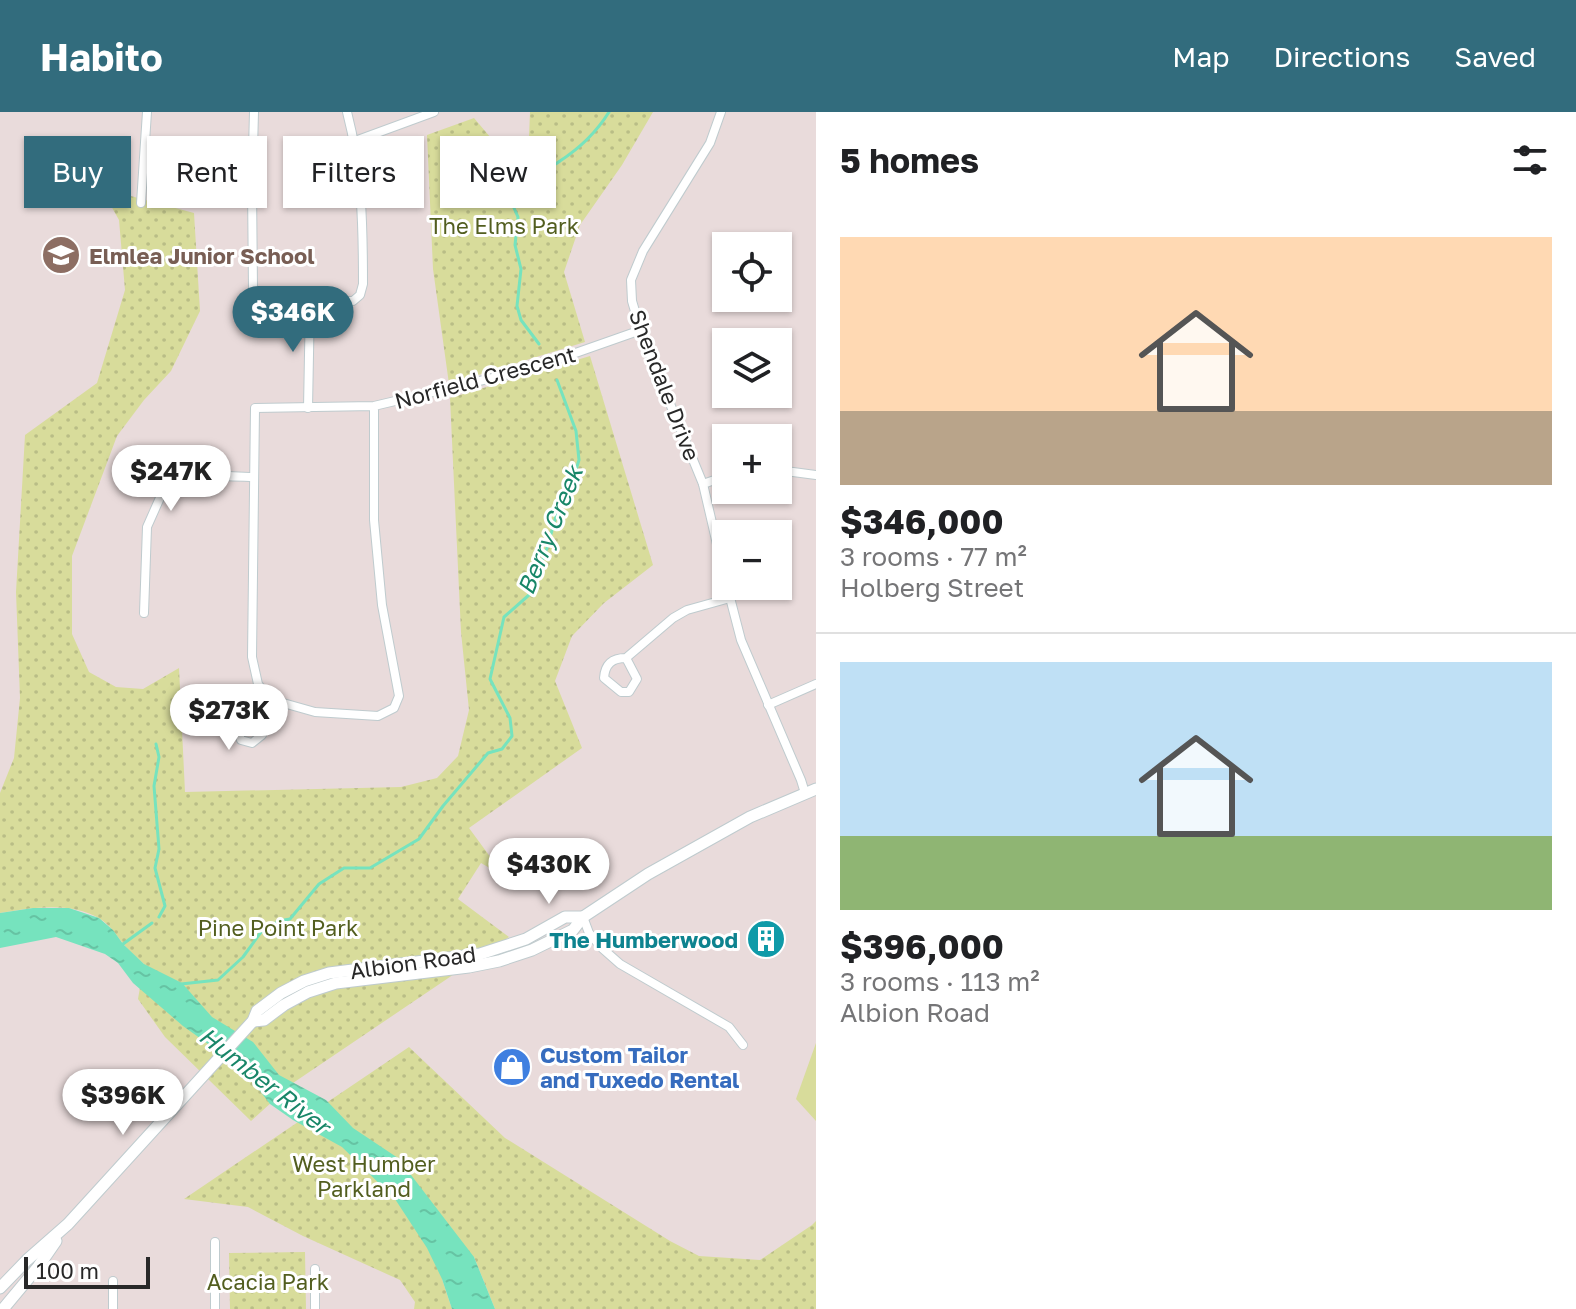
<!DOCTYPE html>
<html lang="en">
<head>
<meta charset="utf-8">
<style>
  body { margin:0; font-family:"Golos Text",sans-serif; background:#f2f2f2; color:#202124; height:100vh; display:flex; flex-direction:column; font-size:30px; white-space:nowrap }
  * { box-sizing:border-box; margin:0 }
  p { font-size:26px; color:#757577 }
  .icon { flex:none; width:44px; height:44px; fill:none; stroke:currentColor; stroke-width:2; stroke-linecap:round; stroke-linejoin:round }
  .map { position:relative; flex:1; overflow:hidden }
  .side { display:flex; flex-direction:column; background:#fff; width:760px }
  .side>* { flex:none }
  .top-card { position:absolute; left:24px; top:24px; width:672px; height:72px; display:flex; gap:16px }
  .tools { position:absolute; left:712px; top:120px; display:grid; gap:16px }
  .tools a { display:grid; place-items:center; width:80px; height:80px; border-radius:0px; background:#fff; box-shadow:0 2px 6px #0004; font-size:40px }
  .scale { position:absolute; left:24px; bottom:20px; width:126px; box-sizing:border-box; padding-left:8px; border:4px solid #282828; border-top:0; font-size:22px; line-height:28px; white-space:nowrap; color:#282828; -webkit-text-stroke:6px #fff; paint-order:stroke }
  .price { position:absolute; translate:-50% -68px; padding:0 18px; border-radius:28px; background:#fff; color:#222; font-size:26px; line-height:52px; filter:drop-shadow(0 2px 4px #0008) }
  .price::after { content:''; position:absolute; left:50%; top:48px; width:24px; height:18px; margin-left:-12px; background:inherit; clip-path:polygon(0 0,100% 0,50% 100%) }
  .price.active { background:#326c7d; color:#fff }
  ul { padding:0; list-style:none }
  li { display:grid; align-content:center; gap:16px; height:424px; padding:0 24px }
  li+li { border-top:2px solid #e0e0e0 }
  li span { display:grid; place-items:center; height:248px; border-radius:0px; color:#555 }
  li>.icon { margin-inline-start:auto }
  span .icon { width:144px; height:144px; fill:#fffc; stroke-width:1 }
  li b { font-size:34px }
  h2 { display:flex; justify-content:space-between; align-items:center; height:96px; padding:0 24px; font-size:34px }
  .tag { padding:0 28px; border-radius:0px; background:#fff; box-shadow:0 2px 6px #0004; font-size:28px; line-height:72px }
  .tag.active { background:#326c7d; color:#fff }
  header { display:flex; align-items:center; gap:48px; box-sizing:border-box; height:112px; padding:0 40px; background:#326c7d; color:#fff }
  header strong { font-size:38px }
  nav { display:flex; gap:44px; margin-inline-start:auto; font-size:28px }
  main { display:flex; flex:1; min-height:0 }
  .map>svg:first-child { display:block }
</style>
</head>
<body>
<header>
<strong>Habito</strong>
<nav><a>Map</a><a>Directions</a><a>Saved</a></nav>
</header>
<main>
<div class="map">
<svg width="816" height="1197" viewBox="0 0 816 1197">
  <defs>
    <pattern id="park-dots" width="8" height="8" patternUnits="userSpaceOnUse" patternTransform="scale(2)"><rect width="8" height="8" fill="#d8dc9b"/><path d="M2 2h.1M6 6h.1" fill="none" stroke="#b9bd86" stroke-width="1.8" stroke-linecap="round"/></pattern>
    <pattern id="water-ripples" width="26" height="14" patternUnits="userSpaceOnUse" patternTransform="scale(2)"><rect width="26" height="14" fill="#76e3be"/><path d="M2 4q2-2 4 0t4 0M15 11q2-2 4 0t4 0" fill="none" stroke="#66c3a3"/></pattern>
  </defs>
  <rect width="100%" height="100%" fill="#e9dbdb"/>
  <path fill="#d8dc9b" d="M 816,931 L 816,1009 L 796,987 Z"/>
  <g fill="url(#park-dots)">
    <path d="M 530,0 L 653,0 L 622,53 L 580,113 L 564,160 L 585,230 L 449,272 L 433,157 L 427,23 L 474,6 L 502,39 L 529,25 Z"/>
    <path d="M 101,76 L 194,101 L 200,199 L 171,259 L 144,288 L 117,324 L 72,444 L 72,522 L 89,560 L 116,575 L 143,577 L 179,556 L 185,680 L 401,675 L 437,666 L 458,644 L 469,598 L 461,520 L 450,286 L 590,244 L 653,453 L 604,491 L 572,524 L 555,569 L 582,636 L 469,716 L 505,765 L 481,751 L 458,787 L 509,825 L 293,971 L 251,1009 L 165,925 L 138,887 L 144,852 C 136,845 128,838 121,829 C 115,821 109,812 100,807 C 70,789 32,796 0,801 L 0,681 L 14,646 L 20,586 L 16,480 L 25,323 L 97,271 L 125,178 L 119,108 Z"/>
    <path d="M 409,935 L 505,1026 L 670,1129 L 699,1144 L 760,1148 L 812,1113 L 816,1109 L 816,1197 L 495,1197 L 474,1145 L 442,1167 L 452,1197 L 414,1197 L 415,1190 L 400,1168 L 303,1124 L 248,1095 L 184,1087 Z"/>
    <path d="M 305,1140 L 306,1197 L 230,1197 L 229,1141 Z"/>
  </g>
  <path fill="url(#water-ripples)" d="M 33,796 L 69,796 L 99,806 L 113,818 L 123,832 L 144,852 L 182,871 L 212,905 L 253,930 L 279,963 L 326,988 L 353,1016 L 398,1046 L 474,1145 L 495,1197 L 452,1197 L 442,1167 L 427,1136 L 395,1087 L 342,1035 L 293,1008 L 270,992 L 243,957 L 183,914 L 133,871 L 118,851 L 105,842 L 56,825 L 0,836 L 0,801 Z"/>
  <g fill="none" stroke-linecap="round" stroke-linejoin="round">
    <g stroke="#76e3be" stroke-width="3">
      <path d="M 539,232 L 521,208 L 517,194 L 521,157 L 515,133 L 518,105 L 510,87 C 518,69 544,61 560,49 C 580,36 596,21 609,0"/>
      <path d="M 156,632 L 159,645 L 154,674 L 159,737 L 155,756 L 165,794 L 159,805"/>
      <path d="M 123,832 L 152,811"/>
      <path d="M 181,872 L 218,868 L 243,845 L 261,820 L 279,809 L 290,807 L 319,772 L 344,756 L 370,756 L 419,727 L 443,694 L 488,641 L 502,637 L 512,624 L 510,606 L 490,567 L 504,505 L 529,483 L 547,436 L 562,383 L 573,367 L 579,348 L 576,319 L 557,268"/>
    </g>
    <g stroke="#bfcbce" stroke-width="10">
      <g id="street">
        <path d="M 254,0 L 252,75 L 253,177 L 255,189 L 353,189 L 360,183 L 363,172 C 363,114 362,57 347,0"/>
        <path d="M 721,0 L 710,31 L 643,139 L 631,168 L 632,189 L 643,226 L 703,372 L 726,471"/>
        <path d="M 355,29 L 434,0"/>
        <path d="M 141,91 L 147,0"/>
        <path d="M 374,294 L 374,408 L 382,493 L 399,584 L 394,596 L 378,604 L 315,600 L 269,587 L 258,572 L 252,545 L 255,296 L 374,294 L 530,257 L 641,218"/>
        <path d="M 308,296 L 310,189"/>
        <path d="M 778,358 L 816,363"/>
        <path d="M 703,372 L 726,364"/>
        <path d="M 727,474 L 741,528 L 801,668 L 805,681"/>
        <path d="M 144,501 L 147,415 L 175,352 C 204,365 222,364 254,365"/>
        <path d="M 626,546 L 637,567 L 629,580 L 621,580 L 604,566 C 605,552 612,546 626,546 L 673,506 L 687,498 L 730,486"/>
        <path d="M 768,593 L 816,572"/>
        <path d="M 260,598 L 262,609 L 262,623 L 252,631 L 241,628 L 236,614 L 245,603 L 260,598 L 269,587"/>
        <path d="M 583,805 L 589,821 L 603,837 L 620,852 L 729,915 L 743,933"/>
        <path d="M 315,1157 L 315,1197"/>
        <path d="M 113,1197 L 113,1169"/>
        <path d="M 215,1197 L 215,1130"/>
      </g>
    </g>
    <g stroke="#bfcbce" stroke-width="13">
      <g id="secondary">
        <path d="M 253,909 L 264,908 L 284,893 L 308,880 L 336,871 L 469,855 L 499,849 L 532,838 L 573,818 L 583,805 L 648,762 L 750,705 L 816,677"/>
        <path d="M 0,1176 L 27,1148 L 68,1112 L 253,909 L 257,899 L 281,881 L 304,869 L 329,861 L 480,842 L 526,827 L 565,805 L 583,805"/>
        <path d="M 3,1197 L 38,1155 L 56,1129"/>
      </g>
    </g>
    <use href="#street" stroke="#fff" stroke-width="8"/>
    <use href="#secondary" stroke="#fff" stroke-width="11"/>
  </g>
  <defs>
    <g id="school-disc" transform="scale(2)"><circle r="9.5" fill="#8d6e63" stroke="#fff"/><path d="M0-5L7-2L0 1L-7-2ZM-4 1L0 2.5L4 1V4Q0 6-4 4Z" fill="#fff"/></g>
    <g id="building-disc" transform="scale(2)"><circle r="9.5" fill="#0f9aa8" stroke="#fff"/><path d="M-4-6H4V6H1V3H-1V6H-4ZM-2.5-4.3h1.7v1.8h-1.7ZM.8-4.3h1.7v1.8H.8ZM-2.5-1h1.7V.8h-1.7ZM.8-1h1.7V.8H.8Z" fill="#fff"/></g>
    <g id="shop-disc" transform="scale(2)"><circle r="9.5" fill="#3f7fe0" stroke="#fff"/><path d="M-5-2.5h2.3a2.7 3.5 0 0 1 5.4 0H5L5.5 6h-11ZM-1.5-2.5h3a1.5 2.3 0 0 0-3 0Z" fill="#fff"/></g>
  </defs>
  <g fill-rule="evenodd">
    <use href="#school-disc" x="61" y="143"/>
    <use href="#building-disc" x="766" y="827"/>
    <use href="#shop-disc" x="512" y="955"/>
  </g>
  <g text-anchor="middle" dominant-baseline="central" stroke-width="6" stroke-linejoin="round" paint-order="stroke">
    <g font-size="22" fill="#525e1f" stroke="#fff">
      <text x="504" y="113">The Elms Park</text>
      <text x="278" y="815">Pine Point Park</text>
      <text x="364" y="1051">West Humber<tspan x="364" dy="25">Parkland</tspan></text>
      <text x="268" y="1169">Acacia Park</text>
    </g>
    <g font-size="22" font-weight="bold" fill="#785e54" stroke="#fff" text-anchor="start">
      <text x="89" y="143">Elmlea Junior School</text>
    </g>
    <g font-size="22" fill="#282828" stroke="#fff">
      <text transform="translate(485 265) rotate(-15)">Norfield Crescent</text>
      <text transform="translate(665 273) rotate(69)">Shendale Drive</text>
      <text transform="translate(413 850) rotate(-8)">Albion Road</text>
    </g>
    <g font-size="22" font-weight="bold" fill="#0d838f" stroke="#fff" text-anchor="end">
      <text x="738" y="827">The Humberwood</text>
    </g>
    <g font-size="22" font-weight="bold" fill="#366cbe" stroke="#fff" text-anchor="start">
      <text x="540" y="942">Custom Tailor<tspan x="540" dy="25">and Tuxedo Rental</tspan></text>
    </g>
    <g font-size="24" font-style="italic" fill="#188668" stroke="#fff">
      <text transform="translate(549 418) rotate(-68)">Berry Creek</text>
      <text transform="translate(265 968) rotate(38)">Humber River</text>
    </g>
  </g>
</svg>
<div class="tools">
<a><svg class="icon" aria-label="locate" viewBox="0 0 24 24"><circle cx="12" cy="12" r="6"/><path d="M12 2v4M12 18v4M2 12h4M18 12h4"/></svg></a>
<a><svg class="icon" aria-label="layers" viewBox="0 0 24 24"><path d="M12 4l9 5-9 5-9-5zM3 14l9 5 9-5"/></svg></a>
<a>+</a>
<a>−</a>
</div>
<div class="scale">100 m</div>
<b class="price active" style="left:293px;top:242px">$346K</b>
<b class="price" style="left:171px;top:401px">$247K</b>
<b class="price" style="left:229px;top:640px">$273K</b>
<b class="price" style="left:549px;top:794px">$430K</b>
<b class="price" style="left:123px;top:1025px">$396K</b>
<div class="top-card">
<a class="tag active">Buy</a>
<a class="tag">Rent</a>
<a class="tag">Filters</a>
<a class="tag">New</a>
</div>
</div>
<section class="side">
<h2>5 homes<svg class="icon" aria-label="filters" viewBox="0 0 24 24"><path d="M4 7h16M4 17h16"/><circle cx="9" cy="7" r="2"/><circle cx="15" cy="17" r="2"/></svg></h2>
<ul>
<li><span style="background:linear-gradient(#ffd9b3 70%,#b9a48a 0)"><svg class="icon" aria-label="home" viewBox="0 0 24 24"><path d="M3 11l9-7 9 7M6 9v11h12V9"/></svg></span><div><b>$346,000</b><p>3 rooms · 77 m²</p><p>Holberg Street</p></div></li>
<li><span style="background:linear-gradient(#bfe0f5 70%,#8fb573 0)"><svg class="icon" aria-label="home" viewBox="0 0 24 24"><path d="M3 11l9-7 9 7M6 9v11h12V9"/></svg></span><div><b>$396,000</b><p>3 rooms · 113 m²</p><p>Albion Road</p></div></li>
</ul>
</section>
</main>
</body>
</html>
